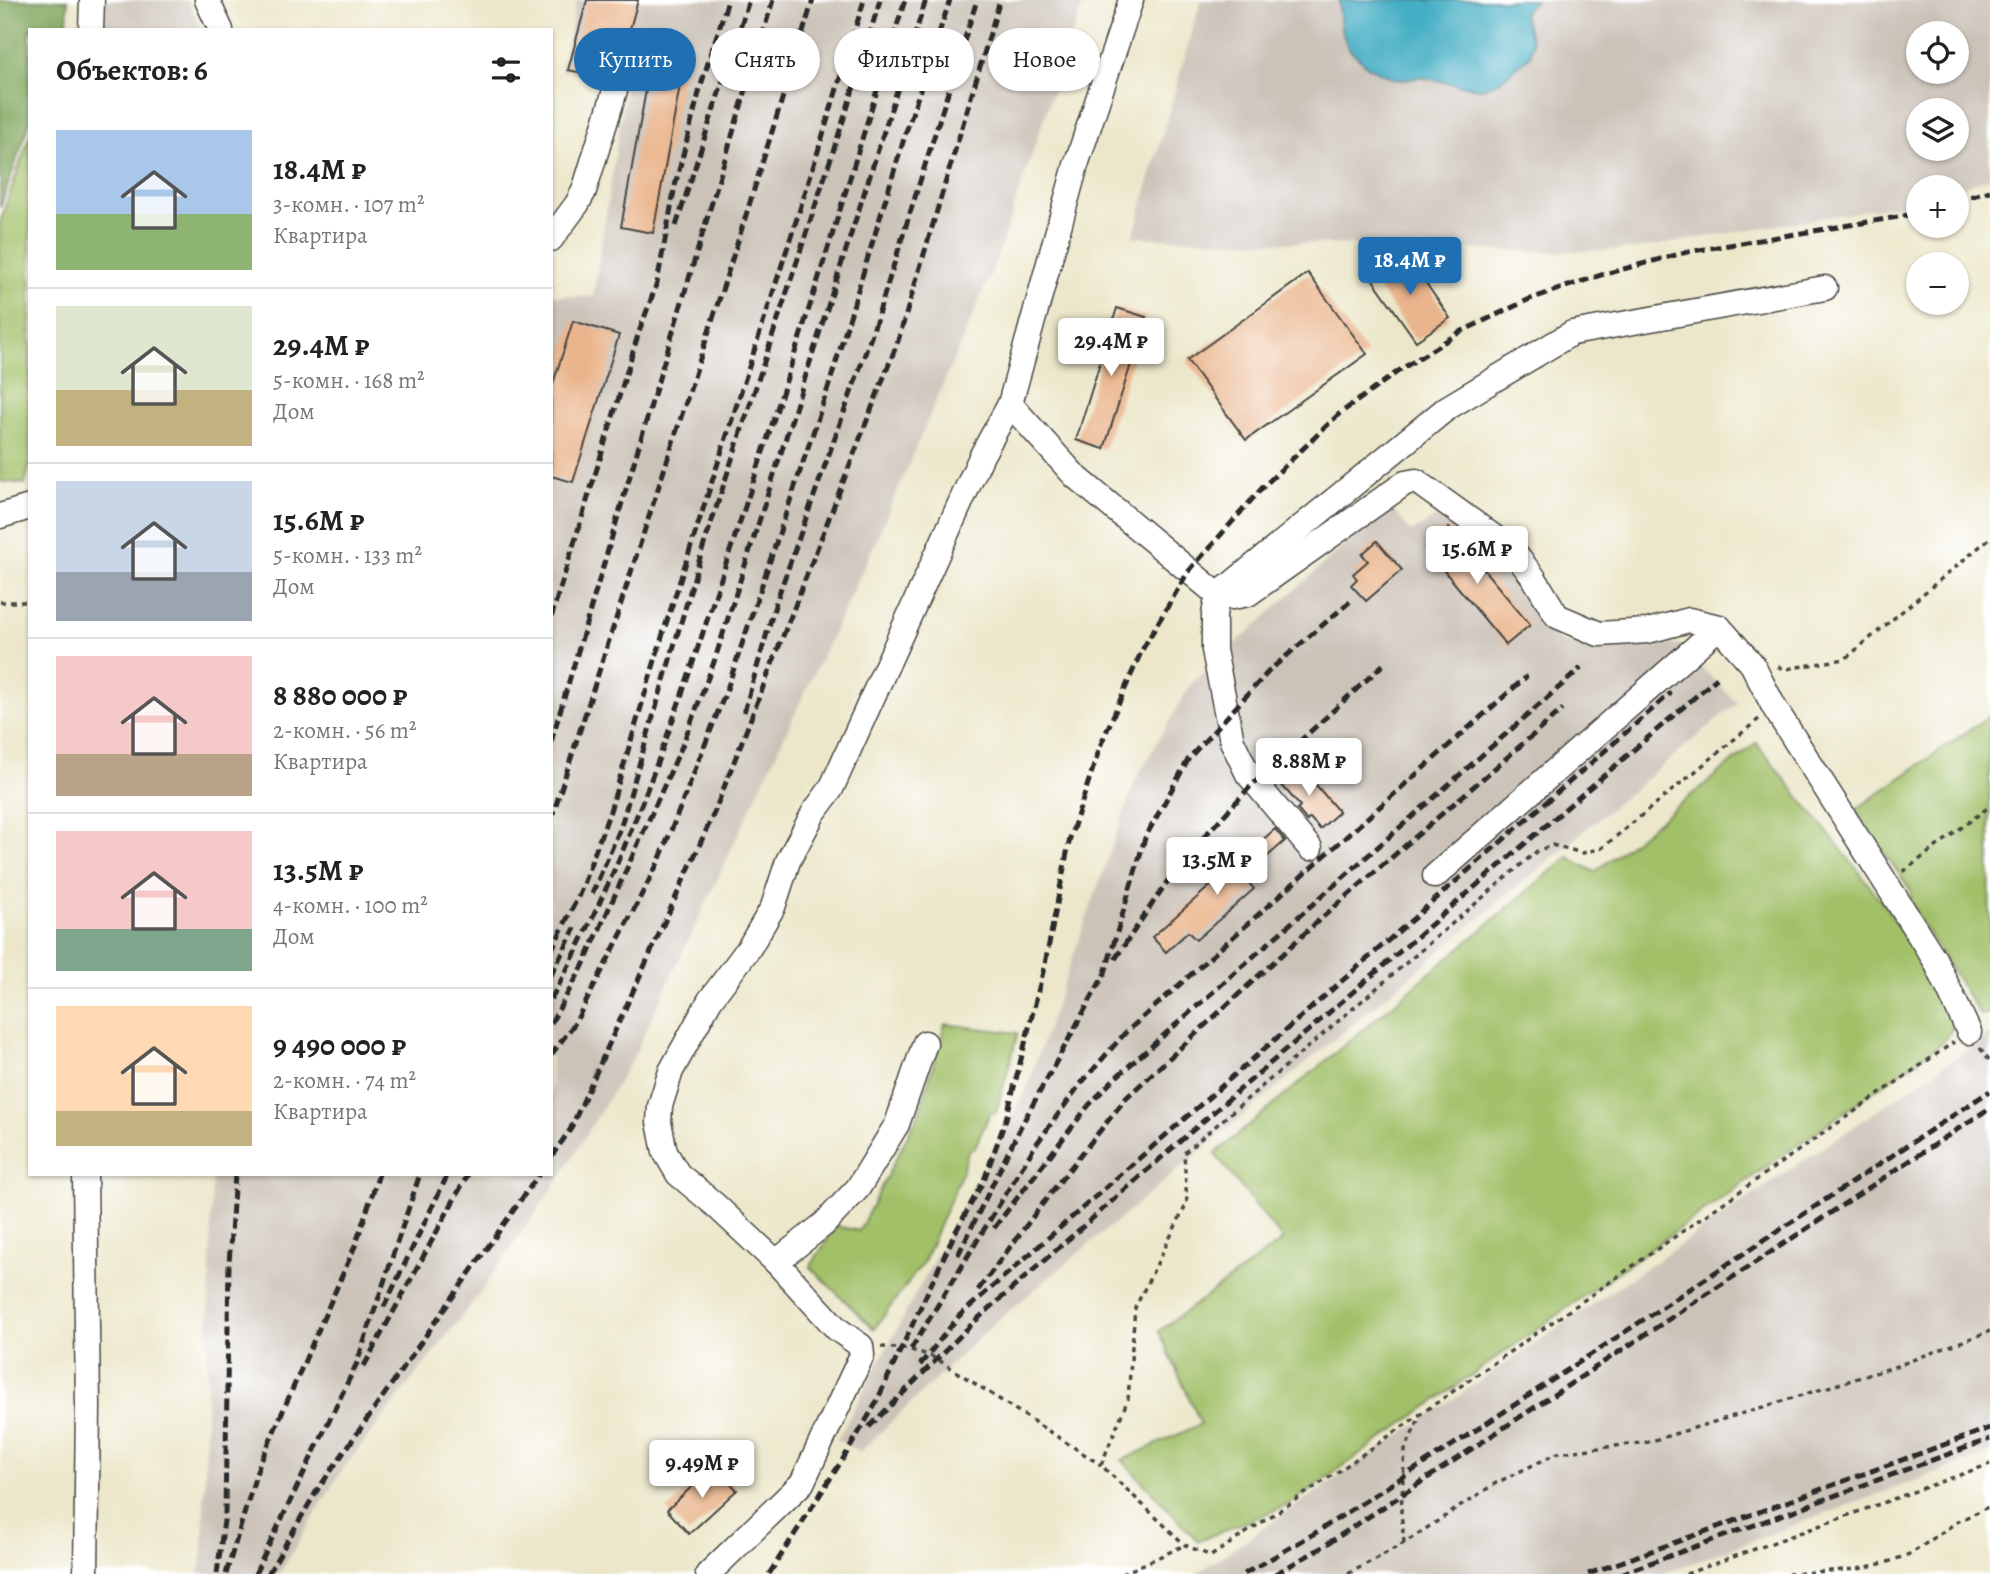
<!DOCTYPE html>
<html lang="ru">
<head>
<meta charset="utf-8">
<style>
  body { margin:0; font-family:Alegreya,serif; background:#f6f6f6; color:#222; height:100vh; display:flex; flex-direction:column; font-size:26px; white-space:nowrap }
  * { box-sizing:border-box; margin:0 }
  p { font-size:23px; color:#767676 }
  .icon { flex:none; width:38px; height:38px; fill:none; stroke:currentColor; stroke-width:2; stroke-linecap:round; stroke-linejoin:round }
  .map { position:relative; flex:1; overflow:hidden }
  .drawer { position:absolute; left:28px; top:28px; width:525px; height:1148px; display:flex; flex-direction:column; background:#fff; border-radius:0px; box-shadow:0 2px 5px #0004 }
  .drawer>* { flex:none }
  .banner { position:absolute; left:574px; top:28px; width:665px; height:63px; display:flex; gap:14px }
  .buttons { position:absolute; left:1906px; top:21px; display:grid; gap:14px }
  .buttons a { display:grid; place-items:center; width:63px; height:63px; border-radius:50%; background:#fff; box-shadow:0 2px 5px #0004; font-size:35px }
  .price { position:absolute; translate:-50% -60px; padding:0 16px; border-radius:7px; background:#fff; color:#222; font-size:23px; line-height:46px; filter:drop-shadow(0 2px 4px #0008) }
  .price::after { content:''; position:absolute; left:50%; top:42px; width:21px; height:16px; margin-left:-10px; background:inherit; clip-path:polygon(0 0,100% 0,50% 100%) }
  .price.active { background:#1f6fb2; color:#fff }
  ul { padding:0; list-style:none }
  li { display:flex; align-items:center; gap:21px; height:175px; padding:0 28px }
  li+li { border-top:2px solid #e0e0e0 }
  li span { display:grid; place-items:center; flex:none; width:196px; height:140px; border-radius:0px; color:#555 }
  li>.icon { margin-inline-start:auto }
  span .icon { width:84px; height:84px; fill:#fffc; stroke-width:1 }
  li b { font-size:30px }
  h2 { display:flex; justify-content:space-between; align-items:center; height:84px; padding:0 28px; font-size:30px }
  .tag { padding:0 24px; border-radius:32px; background:#fff; box-shadow:0 2px 5px #0004; font-size:24px; line-height:63px }
  .tag.active { background:#1f6fb2; color:#fff }
  .map>svg:first-child { display:block }
</style>
</head>
<body>
<div class="map">
<svg width="1990" height="1574" viewBox="0 0 1990 1574">
  <rect width="100%" height="100%" fill="#fff"/>
  <filter id="ink" filterUnits="userSpaceOnUse"><feTurbulence type="fractalNoise" baseFrequency=".0143" numOctaves="2"/><feDisplacementMap in="SourceGraphic" scale="14" xChannelSelector="R" yChannelSelector="G"/><feConvolveMatrix kernelMatrix="1 2 1 2 8 2 1 2 1" color-interpolation-filters="sRGB"/></filter>
  <filter id="wash" filterUnits="userSpaceOnUse"><feTurbulence type="fractalNoise" baseFrequency=".00686" numOctaves="4" result="noise"/><feDisplacementMap in="SourceGraphic" scale="28" xChannelSelector="R" yChannelSelector="G"/><feGaussianBlur stdDeviation="1.57" result="paint"/><feColorMatrix in="noise" values="0 0 0 0 0 0 0 0 0 0 0 0 0 0 0 0 0 1.4 0 .05"/><feComposite in="paint" operator="in"/></filter>
  <g filter="url(#wash)">
    <rect width="100%" height="100%" fill="#ece7ca"/>
    <g fill="#cbc2b8" fill-rule="evenodd">
      <path d="M 104,0 L 187,0 L 202,30 L 103,30 Z"/>
      <path d="M 577,0 L 1084,0 L 994,266 L 871,552 L 633,1058 L 562,1174 L 485,1286 L 340,1473 L 279,1574 L 199,1574 L 203,1552 L 212,1174 L 551,1174 L 551,295 L 593,297 L 626,84 L 561,71 Z"/>
      <path d="M 1201,0 L 1990,0 L 1990,178 L 1957,188 L 1918,187 L 1918,200 L 1899,205 L 1634,249 L 1545,252 L 1133,237 ZM 1918,33 L 1956,33 L 1956,72 L 1918,72 ZM 1918,110 L 1956,110 L 1956,149 L 1918,149 Z"/>
      <path d="M 1389,505 L 1411,532 L 1445,512 L 1565,643 L 1679,644 L 1737,703 L 991,1326 L 860,1452 L 837,1440 L 1026,1089 L 1136,779 L 1191,684 Z"/>
      <path d="M 1990,1034 L 1990,1453 L 1662,1574 L 1196,1574 Z"/>
    </g>
    <g fill="#a1c068" stroke="#66764a" stroke-width="2">
      <path d="M 30,135 L 30,462 L 25,484 L 0,481 L 0,222 Z"/>
      <path d="M 1989,716 L 1990,1013 L 1980,1015 L 1911,906 L 1911,891 L 1855,810 Z"/>
      <path d="M 1756,743 L 1860,873 L 1914,946 L 1956,1022 L 1943,1042 L 1288,1505 L 1198,1541 L 1122,1460 L 1201,1424 L 1159,1331 L 1283,1240 L 1215,1154 L 1568,857 L 1595,872 Z"/>
      <path d="M 945,1024 L 1018,1033 L 996,1113 L 990,1113 L 974,1149 L 969,1149 L 960,1177 L 924,1261 L 874,1329 L 810,1267 L 836,1226 L 859,1231 L 920,1111 Z"/>
    </g>
    <path fill="#80a65c" stroke="#566844" stroke-width="2" d="M 0,0 L 68,0 L 67,30 L 30,30 L 30,121 L 0,208 Z"/>
    <path fill="#45aec4" stroke="#386c78" stroke-width="2" d="M 1339,0 L 1537,0 L 1525,10 L 1523,15 L 1533,44 L 1530,56 L 1500,81 L 1480,89 L 1420,77 L 1403,80 L 1395,79 L 1370,68 L 1348,48 L 1341,29 Z"/>
    <g id="blocks">
      <g fill="#eab58c">
        <path d="M 587,0 L 638,0 L 622,58 L 608,55 L 603,77 L 568,70 Z"/>
        <path d="M 651,63 L 683,69 L 653,233 L 621,227 Z"/>
        <path d="M 1405,253 L 1450,318 L 1416,341 L 1371,277 Z"/>
        <path d="M 1308,273 L 1367,354 L 1246,440 L 1187,360 Z"/>
        <path d="M 1117,308 L 1146,317 L 1104,449 L 1076,440 Z"/>
        <path d="M 573,321 L 619,335 L 573,482 L 551,476 L 551,390 Z"/>
        <path d="M 1449,528 L 1530,625 L 1506,645 L 1425,548 Z"/>
        <path d="M 1377,541 L 1402,570 L 1366,601 L 1351,585 L 1357,579 L 1353,574 L 1368,561 L 1362,554 Z"/>
        <path d="M 1299,765 L 1339,812 L 1320,829 L 1310,818 L 1307,821 L 1297,809 L 1300,806 L 1279,782 Z"/>
        <path d="M 1275,829 L 1285,841 L 1244,877 L 1254,889 L 1196,940 L 1188,932 L 1166,952 L 1152,937 Z"/>
        <path d="M 714,1466 L 737,1490 L 689,1534 L 667,1510 Z"/>
      </g>
    </g>
  </g>
  <g filter="url(#ink)">
    <use href="#blocks" fill-opacity="0" stroke="#484743" stroke-width="2"/>
    <g fill="none" stroke-linecap="round" stroke-linejoin="round">
      <g stroke="#484743" stroke-width="27">
        <g id="minor">
          <path d="M 207,0 L 221,30"/>
          <path d="M 91,30 L 92,0"/>
          <path d="M 551,239 L 577,204 L 584,191 L 617,84"/>
          <path d="M 1010,404 L 1075,476 L 1218,595 L 1233,597 L 1248,594 L 1405,483 L 1416,481 L 1512,550 L 1534,578 L 1557,616 L 1599,634 L 1648,631 L 1689,620 L 1719,627 L 1752,664 L 1774,707 L 1935,960 L 1969,1032"/>
          <path d="M 0,516 L 30,507"/>
          <path d="M 1310,848 L 1248,774 L 1232,741 L 1214,650 L 1214,614 L 1218,595 L 1447,408 L 1572,333 L 1825,288"/>
          <path d="M 1435,876 L 1719,627"/>
          <path d="M 85,1174 L 88,1406 L 86,1574"/>
          <path d="M 776,1262 L 824,1224 L 858,1188 L 897,1124 L 925,1043"/>
          <path d="M 708,1574 L 802,1483 L 862,1355 L 861,1346 L 837,1329 L 776,1262 L 714,1204 L 678,1174 L 665,1152 L 659,1122 L 660,1106 L 671,1071 L 710,1000 L 749,948 L 773,907 L 788,861 L 814,812 L 831,789 L 982,455 L 1010,404 L 1076,165 L 1131,0"/>
        </g>
      </g>
      <g stroke="#484743" stroke-width="3.5" stroke-dasharray="5 5" stroke-linecap="butt">
        <path d="M 0,602 L 30,602"/>
        <path d="M 1778,667 L 1786,669 L 1845,659 L 1990,538"/>
        <path d="M 1759,719 L 1602,848 L 1583,853 L 1552,845 L 1537,851 L 1184,1153 L 1187,1203 L 1135,1308 L 1128,1399 L 1101,1465 L 1185,1545 L 1211,1556 L 1336,1473 L 1954,1042"/>
        <path d="M 1903,872 L 1990,806"/>
        <path d="M 1980,1048 L 1990,1061"/>
        <path d="M 881,1347 C 900,1348 919,1350 937,1359 L 1101,1465"/>
        <path d="M 1404,1543 L 1401,1511 L 1405,1450 L 1420,1416"/>
        <path d="M 1122,1574 L 1185,1545"/>
        <path d="M 1348,1574 L 1404,1543 L 1496,1483 L 1558,1453 L 1648,1442 L 1891,1368 L 1990,1331"/>
        <path d="M 1686,1574 L 1990,1464"/>
        <path d="M 1788,1574 L 1858,1569 L 1888,1562 L 1912,1553 L 1957,1522 L 1990,1506"/>
      </g>
      <use href="#minor" stroke="#fff" stroke-width="24"/>
      <g stroke="#2b2b2b" stroke-width="5" stroke-dasharray="10 5" stroke-linecap="butt">
        <path d="M 1956,201 L 1990,191"/>
        <path d="M 676,226 L 749,0"/>
        <path d="M 551,618 L 639,332 L 657,283 L 675,186 L 701,85 L 728,0"/>
        <path d="M 744,712 L 776,602 L 871,337 L 977,0"/>
        <path d="M 551,742 L 662,368 L 773,0"/>
        <path d="M 551,820 L 737,244 L 813,0"/>
        <path d="M 592,894 L 620,829 L 702,551 L 847,109 L 880,0"/>
        <path d="M 551,951 L 579,895 L 610,811 L 665,627 L 808,184 L 864,0"/>
        <path d="M 1115,959 L 1179,864 L 1249,788 L 1386,662"/>
        <path d="M 551,975 L 575,928"/>
        <path d="M 551,999 C 626,864 676,715 724,569 C 788,381 846,190 905,0"/>
        <path d="M 551,1023 L 583,966 L 682,746 L 714,662 L 926,0"/>
        <path d="M 551,1055 L 575,1023 L 659,861 L 727,689 L 830,382 L 906,132 L 950,0"/>
        <path d="M 551,1157 L 570,1130 L 714,813 L 898,341 L 1000,0"/>
        <path d="M 994,1228 L 1089,1105 L 1113,1080 L 1581,668"/>
        <path d="M 958,1255 L 1021,1126 L 1105,973 L 1145,838 L 1189,758 L 1270,670 L 1353,599"/>
        <path d="M 978,1290 L 1049,1195 L 1126,1098 L 1316,923 L 1563,709"/>
        <path d="M 384,1307 L 448,1174"/>
        <path d="M 911,1349 L 1035,1146 L 1078,1087 L 1125,1033 L 1527,676"/>
        <path d="M 920,1365 L 959,1316 L 1671,693"/>
        <path d="M 364,1366 L 468,1174"/>
        <path d="M 869,1427 L 974,1322 L 1201,1123 L 1717,678"/>
        <path d="M 217,1574 L 225,1513 L 229,1264 L 235,1174"/>
        <path d="M 226,1574 L 258,1468 L 355,1246 L 379,1174"/>
        <path d="M 255,1574 L 357,1363 L 420,1174"/>
        <path d="M 268,1574 L 316,1492 L 539,1174"/>
        <path d="M 769,1574 L 848,1451 L 875,1405 L 955,1233 L 984,1180 L 1006,1119 L 1045,964 L 1070,838 L 1101,744 L 1142,650 L 1188,572 L 1264,486 L 1339,414 L 1400,370 L 1460,332 L 1530,299 L 1601,275 L 1687,252 L 1904,216 L 1918,212"/>
        <path d="M 1244,1574 L 1312,1535 L 1487,1423 L 1990,1091"/>
        <path d="M 1275,1574 L 1321,1548 L 1403,1494 L 1990,1108"/>
        <path d="M 1588,1574 L 1990,1428"/>
        <path d="M 1620,1574 L 1990,1439"/>
      </g>
    </g>
  </g>
</svg>
<div class="buttons">
<a><svg class="icon" aria-label="locate" viewBox="0 0 24 24"><circle cx="12" cy="12" r="6"/><path d="M12 2v4M12 18v4M2 12h4M18 12h4"/></svg></a>
<a><svg class="icon" aria-label="layers" viewBox="0 0 24 24"><path d="M12 4l9 5-9 5-9-5zM3 14l9 5 9-5"/></svg></a>
<a>+</a>
<a>−</a>
</div>
<b class="price active" style="left:1410px;top:297px">18.4M ₽</b>
<b class="price" style="left:1111px;top:378px">29.4M ₽</b>
<b class="price" style="left:1477px;top:586px">15.6M ₽</b>
<b class="price" style="left:1309px;top:798px">8.88M ₽</b>
<b class="price" style="left:1217px;top:897px">13.5M ₽</b>
<b class="price" style="left:702px;top:1500px">9.49M ₽</b>
<div class="banner">
<a class="tag active">Купить</a>
<a class="tag">Снять</a>
<a class="tag">Фильтры</a>
<a class="tag">Новое</a>
</div>
<section class="drawer">
<h2>Объектов: 6<svg class="icon" aria-label="filters" viewBox="0 0 24 24"><path d="M4 7h16M4 17h16"/><circle cx="9" cy="7" r="2"/><circle cx="15" cy="17" r="2"/></svg></h2>
<ul>
<li><span style="background:linear-gradient(#a9c7e8 60%,#8fb573 0)"><svg class="icon" aria-label="home" viewBox="0 0 24 24"><path d="M3 11l9-7 9 7M6 9v11h12V9"/></svg></span><div><b>18.4M ₽</b><p>3-комн. · 107 m²</p><p>Квартира</p></div></li>
<li><span style="background:linear-gradient(#dfe7d0 60%,#c2b280 0)"><svg class="icon" aria-label="home" viewBox="0 0 24 24"><path d="M3 11l9-7 9 7M6 9v11h12V9"/></svg></span><div><b>29.4M ₽</b><p>5-комн. · 168 m²</p><p>Дом</p></div></li>
<li><span style="background:linear-gradient(#c9d6e8 65%,#9aa5b1 0)"><svg class="icon" aria-label="home" viewBox="0 0 24 24"><path d="M3 11l9-7 9 7M6 9v11h12V9"/></svg></span><div><b>15.6M ₽</b><p>5-комн. · 133 m²</p><p>Дом</p></div></li>
<li><span style="background:linear-gradient(#f6c9c9 70%,#b9a48a 0)"><svg class="icon" aria-label="home" viewBox="0 0 24 24"><path d="M3 11l9-7 9 7M6 9v11h12V9"/></svg></span><div><b>8 880 000 ₽</b><p>2-комн. · 56 m²</p><p>Квартира</p></div></li>
<li><span style="background:linear-gradient(#f6c9c9 70%,#7fa58c 0)"><svg class="icon" aria-label="home" viewBox="0 0 24 24"><path d="M3 11l9-7 9 7M6 9v11h12V9"/></svg></span><div><b>13.5M ₽</b><p>4-комн. · 100 m²</p><p>Дом</p></div></li>
<li><span style="background:linear-gradient(#ffd9b3 75%,#c2b280 0)"><svg class="icon" aria-label="home" viewBox="0 0 24 24"><path d="M3 11l9-7 9 7M6 9v11h12V9"/></svg></span><div><b>9 490 000 ₽</b><p>2-комн. · 74 m²</p><p>Квартира</p></div></li>
</ul>
</section>
</div>
</body>
</html>
